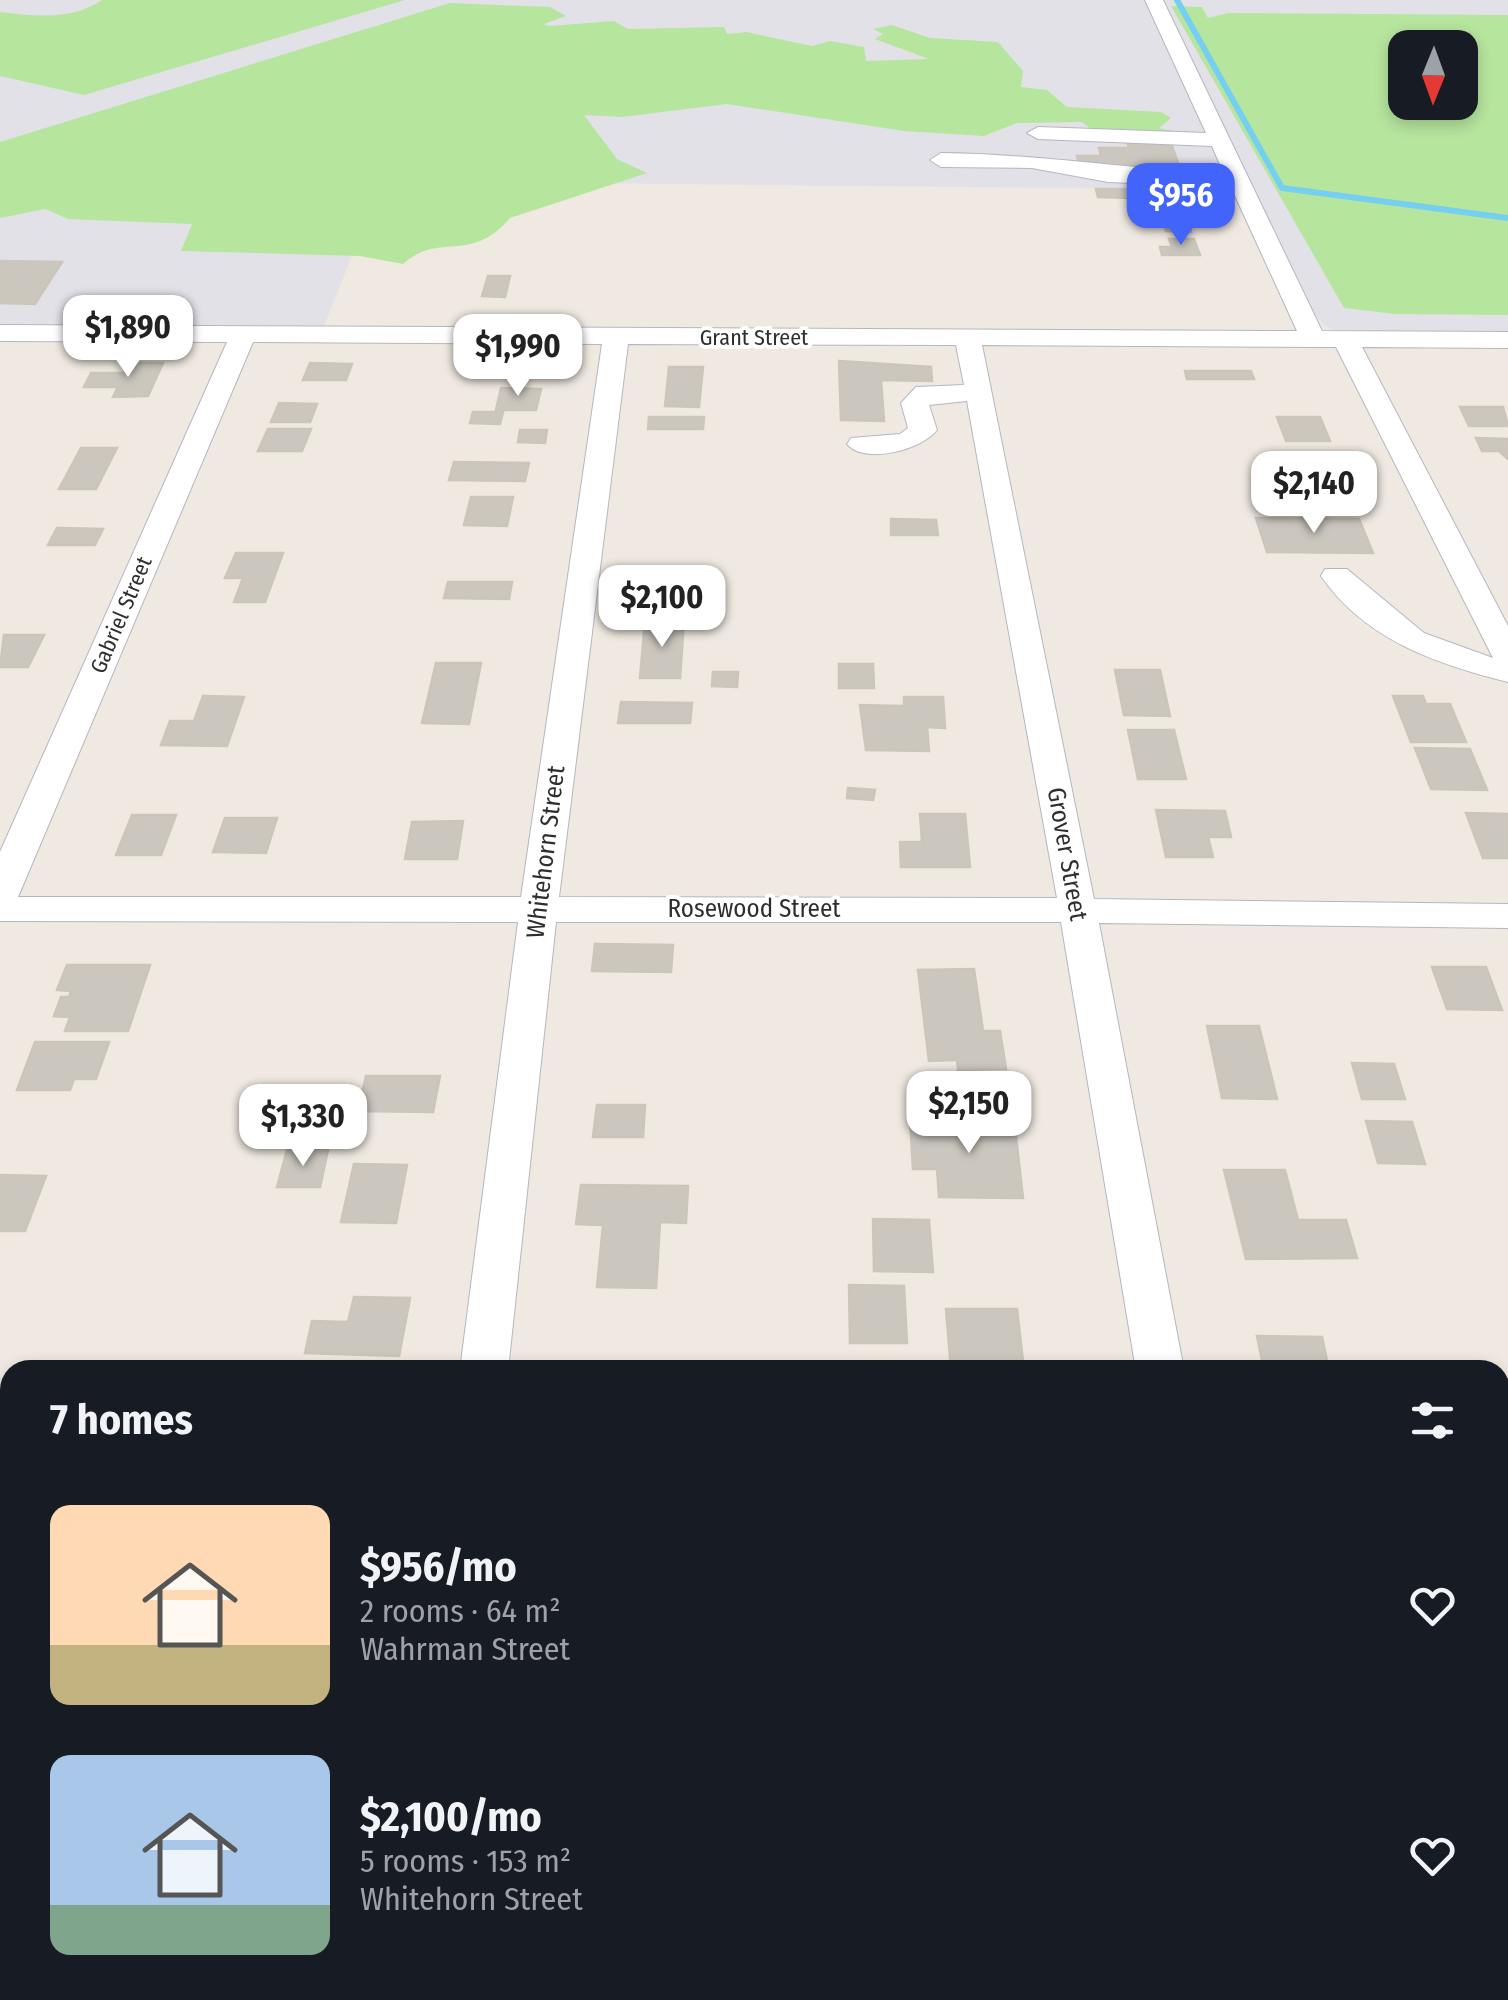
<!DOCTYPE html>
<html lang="en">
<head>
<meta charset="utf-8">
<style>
  body { margin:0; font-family:"Fira Sans Condensed",sans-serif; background:#20242c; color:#f1f3f6; height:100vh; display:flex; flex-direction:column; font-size:38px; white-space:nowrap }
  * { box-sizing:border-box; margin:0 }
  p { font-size:32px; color:#9ea1a6 }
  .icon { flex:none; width:55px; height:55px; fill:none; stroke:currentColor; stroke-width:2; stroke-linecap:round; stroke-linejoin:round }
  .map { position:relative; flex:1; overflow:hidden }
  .sheet { position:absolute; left:0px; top:1360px; width:1510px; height:640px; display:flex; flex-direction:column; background:#171b24; border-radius:30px 30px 0 0; box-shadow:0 5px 15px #0003 }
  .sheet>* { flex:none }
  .needle { width:65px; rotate:181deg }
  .buttons { position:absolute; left:1388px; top:30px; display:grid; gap:20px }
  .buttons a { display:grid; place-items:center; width:90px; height:90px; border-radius:20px; background:#171b24; box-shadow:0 5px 15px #0003; font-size:50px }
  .price { position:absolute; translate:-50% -85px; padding:0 22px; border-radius:20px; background:#fff; color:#222; font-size:32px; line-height:65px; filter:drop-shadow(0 2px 5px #0008) }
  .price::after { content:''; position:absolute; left:50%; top:60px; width:30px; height:22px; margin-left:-15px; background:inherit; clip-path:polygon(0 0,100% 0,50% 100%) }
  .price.active { background:#4264fb; color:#fff }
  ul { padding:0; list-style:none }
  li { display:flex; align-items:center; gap:30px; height:250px; padding:0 50px }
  li span { display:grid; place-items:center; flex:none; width:280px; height:200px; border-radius:20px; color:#555 }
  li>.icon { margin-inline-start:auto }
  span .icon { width:120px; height:120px; fill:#fffc; stroke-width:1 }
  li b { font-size:42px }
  h2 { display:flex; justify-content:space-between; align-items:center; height:120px; padding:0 50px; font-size:42px }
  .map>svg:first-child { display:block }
</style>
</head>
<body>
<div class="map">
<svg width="1508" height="2000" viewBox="0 0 1508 2000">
  <rect width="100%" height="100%" fill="#efe9e1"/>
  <path fill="#e3e1e8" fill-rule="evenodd" d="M 0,0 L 1508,0 L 1508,337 L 1337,331 L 1325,326 L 1308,307 L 1256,190 L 382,181 L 322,331 L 0,329 ZM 1405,48 L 1460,48 L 1460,102 L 1405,102 Z"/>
  <g fill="#b6e59e" fill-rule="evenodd">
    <path d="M 102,0 L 405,0 L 84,95 L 0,76 L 0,12 C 35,16 71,21 102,0 Z"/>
    <path d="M 450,3 L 550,7 L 566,16 L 544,24 L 549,26 L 614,21 L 628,29 L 724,27 L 727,34 L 746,32 L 812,46 L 830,41 L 864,47 L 866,61 L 929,59 L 875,39 L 883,34 L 873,29 L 892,25 L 930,38 L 998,42 L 1023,71 L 1021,87 L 1047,90 L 1067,107 L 1161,112 L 1171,118 L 1159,128 L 1191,135 L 1102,138 L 1082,122 L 1017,123 L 984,136 L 904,131 L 727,104 L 622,117 L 584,115 L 617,159 L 647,173 L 510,218 C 470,265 439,231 403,264 L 360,256 L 181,251 L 192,224 L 68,219 L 45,209 L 0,218 L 0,142 Z"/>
    <path d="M 1171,6 L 1202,7 L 1208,18 L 1228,13 L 1508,15 L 1508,315 L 1395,314 L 1344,308 ZM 1405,48 L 1460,48 L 1460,102 L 1405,102 Z"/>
  </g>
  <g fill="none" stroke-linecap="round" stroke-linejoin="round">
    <path stroke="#75cff0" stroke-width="6" d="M 1177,0 L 1282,188 L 1508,218"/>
  </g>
  <g fill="#cbc7bf" stroke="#cbc5ba" stroke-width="2.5">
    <path d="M 1127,141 L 1170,141 L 1179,165 L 1080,166 L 1077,156 L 1101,156 L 1099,148 L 1129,148 Z"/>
    <path d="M 1096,189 L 1128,189 L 1130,198 L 1098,197 Z"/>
    <path d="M 1155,194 L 1179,194 L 1183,209 L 1159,208 Z"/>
    <path d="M 1161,216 L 1186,216 L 1191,232 L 1166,231 Z"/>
    <path d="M 1169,239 L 1194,239 L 1200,255 L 1162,255 L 1160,247 L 1172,247 Z"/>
    <path d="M 0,261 L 62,262 L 35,304 L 0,303 Z"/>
    <path d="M 488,276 L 510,276 L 505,297 L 482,296 Z"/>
    <path d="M 839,361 L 931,367 L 932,381 L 881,380 L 884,421 L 841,420 Z"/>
    <path d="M 130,363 L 163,363 L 148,396 L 113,397 L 118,387 L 84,387 L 91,373 L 126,373 Z"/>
    <path d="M 310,363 L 352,364 L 346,380 L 303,380 Z"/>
    <path d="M 669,367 L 703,367 L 699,407 L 665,406 Z"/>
    <path d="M 1185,371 L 1251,371 L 1254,379 L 1187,379 Z"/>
    <path d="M 501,388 L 541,389 L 536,410 L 496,410 Z"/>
    <path d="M 279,403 L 317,404 L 310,422 L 271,422 Z"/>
    <path d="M 1460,407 L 1503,407 L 1508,426 L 1469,426 Z"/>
    <path d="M 473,412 L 503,412 L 500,424 L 470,423 Z"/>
    <path d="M 649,417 L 704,417 L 703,429 L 648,429 Z"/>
    <path d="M 1277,417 L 1320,417 L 1330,441 L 1286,441 Z"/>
    <path d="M 268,429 L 311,429 L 302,451 L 258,451 Z"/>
    <path d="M 520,430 L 547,430 L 545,443 L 518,442 Z"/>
    <path d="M 1476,438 L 1508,439 L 1508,459 L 1499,451 L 1482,451 Z"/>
    <path d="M 81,448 L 117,448 L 96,489 L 59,489 Z"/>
    <path d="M 1293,453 L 1339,454 L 1349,481 L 1303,480 Z"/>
    <path d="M 454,462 L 529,463 L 525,481 L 449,480 Z"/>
    <path d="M 471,497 L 513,497 L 507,526 L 464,525 Z"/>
    <path d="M 1256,518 L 1359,519 L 1373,553 L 1267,552 Z"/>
    <path d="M 891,519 L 936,520 L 938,535 L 891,535 Z"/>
    <path d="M 57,528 L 103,529 L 95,545 L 48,545 Z"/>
    <path d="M 236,553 L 283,553 L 265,602 L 234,602 L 243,578 L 225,578 Z"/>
    <path d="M 448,582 L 512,582 L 509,599 L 444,598 Z"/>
    <path d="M 645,621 L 684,621 L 680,678 L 640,678 Z"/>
    <path d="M 4,635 L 44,635 L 28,667 L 0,667 Z"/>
    <path d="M 436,663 L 481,663 L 469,724 L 422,723 Z"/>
    <path d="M 839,664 L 873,664 L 874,688 L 839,688 Z"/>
    <path d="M 1115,670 L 1160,670 L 1170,716 L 1124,715 Z"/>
    <path d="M 713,672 L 738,672 L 737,687 L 712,686 Z"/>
    <path d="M 203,696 L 244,697 L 227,746 L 161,745 L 170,721 L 194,721 Z"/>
    <path d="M 1393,696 L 1423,696 L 1426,704 L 1450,704 L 1466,742 L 1411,742 Z"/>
    <path d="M 904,697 L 943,697 L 945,728 L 927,727 L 929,751 L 866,750 L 860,705 L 904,706 Z"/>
    <path d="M 621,702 L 692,703 L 690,723 L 618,723 Z"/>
    <path d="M 1128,730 L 1174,730 L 1186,779 L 1138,779 Z"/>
    <path d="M 1415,748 L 1470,749 L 1487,790 L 1431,789 Z"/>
    <path d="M 848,788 L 875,790 L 873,800 L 847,798 Z"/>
    <path d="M 1156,810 L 1225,811 L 1231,837 L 1208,837 L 1213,857 L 1166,857 Z"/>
    <path d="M 1466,813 L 1508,814 L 1508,858 L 1483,858 Z"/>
    <path d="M 920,814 L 965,814 L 970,867 L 901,867 L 900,842 L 922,842 Z"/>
    <path d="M 132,815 L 176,815 L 161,855 L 116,855 Z"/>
    <path d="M 225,818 L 277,818 L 266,853 L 213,852 Z"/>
    <path d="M 463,821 L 457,859 L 405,859 L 412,822 Z"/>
    <path d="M 595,944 L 673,945 L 671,972 L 592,971 Z"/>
    <path d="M 67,965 L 150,965 L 128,1031 L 65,1031 L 70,1017 L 54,1016 L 61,997 L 69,997 L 71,991 L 57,990 Z"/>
    <path d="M 1432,967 L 1486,967 L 1502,1010 L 1447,1009 Z"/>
    <path d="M 974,969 L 983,1031 L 1000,1031 L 1006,1069 L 958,1070 L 957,1060 L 929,1061 L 918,970 Z"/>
    <path d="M 1207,1026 L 1259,1026 L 1277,1099 L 1222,1098 Z"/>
    <path d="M 35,1042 L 109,1042 L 96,1079 L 74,1079 L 70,1090 L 17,1090 Z"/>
    <path d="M 1352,1063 L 1394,1064 L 1405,1099 L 1362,1099 Z"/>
    <path d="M 366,1076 L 440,1076 L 433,1112 L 358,1111 Z"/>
    <path d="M 597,1105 L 645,1105 L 643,1137 L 593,1137 Z"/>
    <path d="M 910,1118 L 1014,1119 L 1023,1198 L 939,1197 L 937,1169 L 913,1169 Z"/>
    <path d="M 1366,1121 L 1412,1122 L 1425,1164 L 1378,1163 Z"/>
    <path d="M 287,1150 L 328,1150 L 320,1187 L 277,1187 Z"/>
    <path d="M 354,1164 L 407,1165 L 396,1223 L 341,1222 Z"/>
    <path d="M 1224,1170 L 1285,1170 L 1298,1220 L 1346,1220 L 1357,1258 L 1246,1259 Z"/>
    <path d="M 0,1175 L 46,1176 L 25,1231 L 0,1231 Z"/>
    <path d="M 581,1185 L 688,1186 L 686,1223 L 660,1222 L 656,1288 L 597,1287 L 603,1225 L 576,1224 Z"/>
    <path d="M 873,1219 L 929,1220 L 933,1272 L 874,1271 Z"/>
    <path d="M 849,1285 L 904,1286 L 907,1343 L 850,1343 Z"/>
    <path d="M 354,1297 L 410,1298 L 399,1356 L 305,1353 L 312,1321 L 348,1322 Z"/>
    <path d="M 946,1309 L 1017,1309 L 1024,1370 L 951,1370 Z"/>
    <path d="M 1257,1336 L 1322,1337 L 1329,1370 L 1264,1370 Z"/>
    <rect x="1500" y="1756" width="8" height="88"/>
  </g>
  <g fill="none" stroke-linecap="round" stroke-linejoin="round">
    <g stroke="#b4b7c1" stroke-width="2">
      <g id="minor">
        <path d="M 1145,0 L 1163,0 L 1322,331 L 1508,332 L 1508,348 L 1362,347 L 1508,626 L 1508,682 C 1437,664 1365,640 1321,576 L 1325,569 L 1347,569 L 1424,633 L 1493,658 L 1336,347 L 982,345 L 1094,899 L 1508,904 L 1508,928 L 1099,923 L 1184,1370 L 1136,1370 L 1061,922 L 556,922 L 508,1370 L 460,1370 L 518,922 L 0,921 L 0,852 L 227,342 L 0,341 L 0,325 L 1297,331 L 1231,187 L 1108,182 L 1032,168 L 941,167 L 930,160 L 941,153 C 1036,154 1129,169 1224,174 L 1212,146 L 1038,139 L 1027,133 L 1038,127 L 1206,133 ZM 253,342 L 602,344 L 521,897 L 18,897 ZM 628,344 L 956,345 L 964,385 L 916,387 L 901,403 L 908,428 L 900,434 L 851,438 L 847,444 C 864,465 922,450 937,430 L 929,405 L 967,401 L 1057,898 L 559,897 Z"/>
        <rect x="1500" y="1858" width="8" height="58"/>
        <path d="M 378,1990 L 440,1990 L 439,2000 L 377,2000 Z"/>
        <path d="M 1241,1990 L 1303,1990 L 1304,2000 L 1242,2000 Z"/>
      </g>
    </g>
    <use href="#minor" fill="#fff" fill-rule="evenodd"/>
  </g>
  <g text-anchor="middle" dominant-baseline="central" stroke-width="8" stroke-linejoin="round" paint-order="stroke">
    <g font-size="22" fill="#2e2e2e" stroke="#fff">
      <text x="754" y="337">Grant Street</text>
      <text transform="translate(121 615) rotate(-67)">Gabriel Street</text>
    </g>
    <g font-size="25" fill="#2e2e2e" stroke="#fff">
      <text transform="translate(546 852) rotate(-83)">Whitehorn Street</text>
      <text transform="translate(1067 854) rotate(80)">Grover Street</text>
      <text x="754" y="909">Rosewood Street</text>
    </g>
  </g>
</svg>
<div class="buttons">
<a><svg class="needle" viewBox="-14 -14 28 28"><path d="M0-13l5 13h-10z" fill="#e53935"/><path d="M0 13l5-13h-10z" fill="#9ea1a6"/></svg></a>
</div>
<b class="price active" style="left:1181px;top:248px">$956</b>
<b class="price" style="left:128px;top:380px">$1,890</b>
<b class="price" style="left:518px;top:399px">$1,990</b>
<b class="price" style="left:1314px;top:536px">$2,140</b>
<b class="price" style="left:662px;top:650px">$2,100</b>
<b class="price" style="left:969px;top:1156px">$2,150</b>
<b class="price" style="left:303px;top:1169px">$1,330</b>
<section class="sheet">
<h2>7 homes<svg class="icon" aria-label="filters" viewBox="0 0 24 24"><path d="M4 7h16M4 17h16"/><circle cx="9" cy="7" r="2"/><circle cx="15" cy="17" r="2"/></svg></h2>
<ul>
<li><span style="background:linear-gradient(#ffd9b3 70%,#c2b280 0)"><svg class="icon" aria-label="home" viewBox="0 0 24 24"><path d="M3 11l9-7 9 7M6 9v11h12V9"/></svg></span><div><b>$956/mo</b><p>2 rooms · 64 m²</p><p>Wahrman Street</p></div><svg class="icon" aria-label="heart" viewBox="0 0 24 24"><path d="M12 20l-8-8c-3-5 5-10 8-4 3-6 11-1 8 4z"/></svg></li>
<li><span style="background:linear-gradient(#a9c7e8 75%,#7fa58c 0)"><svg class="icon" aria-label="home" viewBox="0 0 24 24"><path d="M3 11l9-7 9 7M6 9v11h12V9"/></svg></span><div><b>$2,100/mo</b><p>5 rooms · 153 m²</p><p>Whitehorn Street</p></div><svg class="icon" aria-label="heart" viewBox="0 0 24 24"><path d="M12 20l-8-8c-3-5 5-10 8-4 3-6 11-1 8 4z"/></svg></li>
</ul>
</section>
</div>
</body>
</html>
